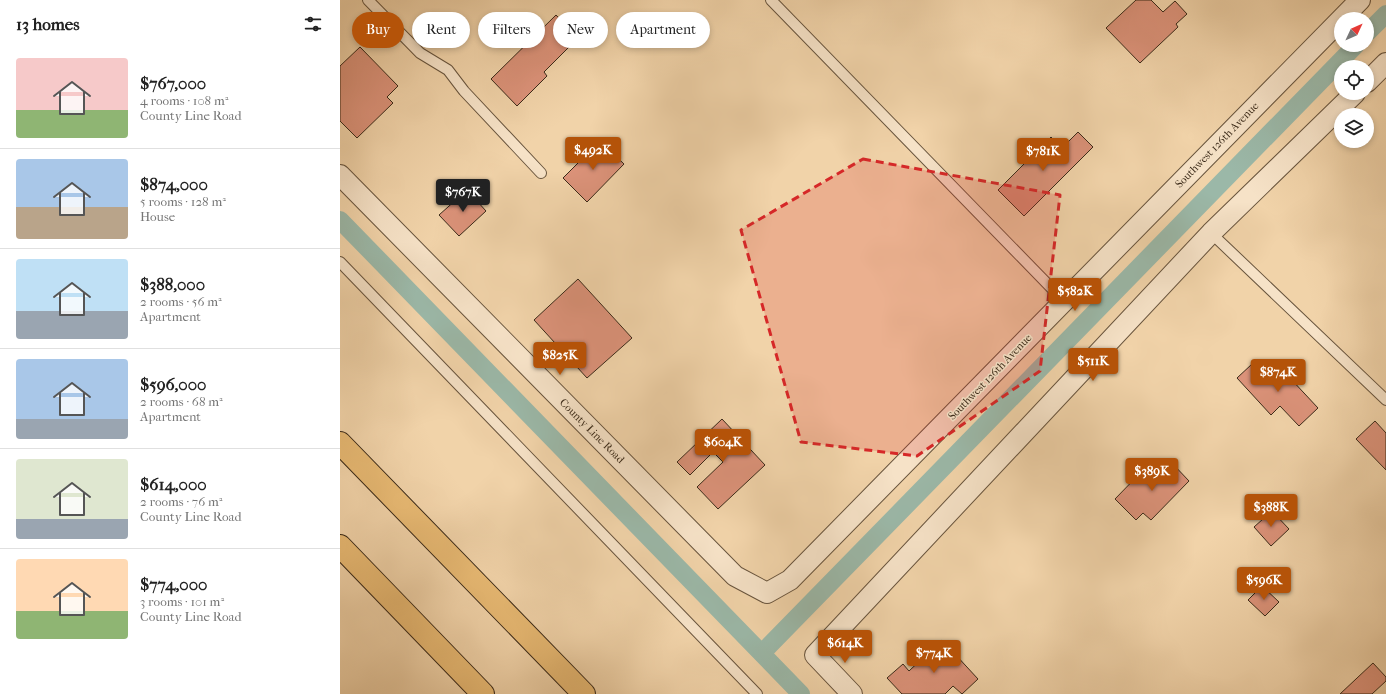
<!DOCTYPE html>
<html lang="en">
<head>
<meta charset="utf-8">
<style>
  body { margin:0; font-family:"IM FELL French Canon",serif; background:#f6f6f6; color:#222; height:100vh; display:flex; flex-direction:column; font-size:15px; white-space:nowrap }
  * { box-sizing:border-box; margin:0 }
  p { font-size:13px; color:#767676 }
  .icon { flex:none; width:22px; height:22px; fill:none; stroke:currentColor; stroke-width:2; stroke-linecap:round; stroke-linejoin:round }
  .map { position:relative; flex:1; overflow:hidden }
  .drawer { display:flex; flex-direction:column; background:#fff; width:340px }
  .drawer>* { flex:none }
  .guide { position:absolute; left:12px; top:12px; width:380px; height:36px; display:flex; gap:8px }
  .needle { width:26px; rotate:46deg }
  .buttons { position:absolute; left:994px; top:12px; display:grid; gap:8px }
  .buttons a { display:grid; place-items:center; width:40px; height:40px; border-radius:50%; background:#fff; box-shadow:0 2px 6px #0003; font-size:20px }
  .price { position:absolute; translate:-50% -34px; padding:0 9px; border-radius:4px; background:#b45309; color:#fff; font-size:13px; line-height:26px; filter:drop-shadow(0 1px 2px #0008) }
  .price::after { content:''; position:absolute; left:50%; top:24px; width:12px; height:9px; margin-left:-6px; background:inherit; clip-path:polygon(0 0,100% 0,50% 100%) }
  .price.current { background:#222; color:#fff }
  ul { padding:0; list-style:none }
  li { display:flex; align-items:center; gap:12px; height:100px; padding:0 16px }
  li+li { border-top:1px solid #e0e0e0 }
  li span { display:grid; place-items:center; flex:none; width:112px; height:80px; border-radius:4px; color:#555 }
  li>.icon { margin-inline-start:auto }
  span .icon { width:48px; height:48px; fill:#fffc; stroke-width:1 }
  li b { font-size:17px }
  h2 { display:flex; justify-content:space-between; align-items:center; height:48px; padding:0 16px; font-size:17px }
  .pill { padding:0 14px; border-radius:18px; background:#fff; box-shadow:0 2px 6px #0003; font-size:14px; line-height:36px }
  .pill.current { background:#b45309; color:#fff }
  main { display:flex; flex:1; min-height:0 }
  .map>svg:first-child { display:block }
</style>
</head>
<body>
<main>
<section class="drawer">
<h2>13 homes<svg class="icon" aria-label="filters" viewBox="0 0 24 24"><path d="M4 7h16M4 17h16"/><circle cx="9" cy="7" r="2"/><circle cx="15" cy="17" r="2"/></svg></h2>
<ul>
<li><span style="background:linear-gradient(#f6c9c9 65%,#8fb573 0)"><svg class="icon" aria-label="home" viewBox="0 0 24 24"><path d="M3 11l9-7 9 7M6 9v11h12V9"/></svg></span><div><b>$767,000</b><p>4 rooms · 108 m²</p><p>County Line Road</p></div></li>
<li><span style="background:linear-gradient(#a9c7e8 60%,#b9a48a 0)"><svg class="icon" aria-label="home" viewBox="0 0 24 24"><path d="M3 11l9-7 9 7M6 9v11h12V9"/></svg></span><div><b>$874,000</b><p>5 rooms · 128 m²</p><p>House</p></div></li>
<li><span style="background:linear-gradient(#bfe0f5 65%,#9aa5b1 0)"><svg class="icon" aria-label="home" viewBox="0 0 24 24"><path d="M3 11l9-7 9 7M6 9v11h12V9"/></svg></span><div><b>$388,000</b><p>2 rooms · 56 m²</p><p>Apartment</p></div></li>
<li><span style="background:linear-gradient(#a9c7e8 75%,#9aa5b1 0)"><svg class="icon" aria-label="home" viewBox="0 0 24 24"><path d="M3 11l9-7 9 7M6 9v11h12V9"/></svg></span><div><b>$596,000</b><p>2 rooms · 68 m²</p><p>Apartment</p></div></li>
<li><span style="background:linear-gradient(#dfe7d0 75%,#9aa5b1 0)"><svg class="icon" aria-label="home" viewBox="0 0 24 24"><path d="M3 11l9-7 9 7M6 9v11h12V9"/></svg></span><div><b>$614,000</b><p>2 rooms · 76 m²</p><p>County Line Road</p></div></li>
<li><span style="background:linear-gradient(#ffd9b3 65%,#8fb573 0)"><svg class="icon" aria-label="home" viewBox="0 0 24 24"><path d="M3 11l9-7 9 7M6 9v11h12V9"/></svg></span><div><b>$774,000</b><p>3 rooms · 101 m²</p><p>County Line Road</p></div></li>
</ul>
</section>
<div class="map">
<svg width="1046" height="694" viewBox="0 0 1046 694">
  <rect width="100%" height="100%" fill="#f1d3a9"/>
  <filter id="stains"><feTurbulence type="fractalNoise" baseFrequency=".005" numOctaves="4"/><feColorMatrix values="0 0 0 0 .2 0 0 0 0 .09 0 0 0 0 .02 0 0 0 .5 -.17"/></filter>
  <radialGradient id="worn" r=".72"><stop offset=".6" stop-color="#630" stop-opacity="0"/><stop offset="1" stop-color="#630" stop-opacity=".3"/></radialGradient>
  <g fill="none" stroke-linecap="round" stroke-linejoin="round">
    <g stroke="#9bb8a8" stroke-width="18">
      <path d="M 1027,33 L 1046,14"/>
      <path d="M 0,220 L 461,694"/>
      <path d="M 422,653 L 1016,45"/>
    </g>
  </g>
  <g fill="#db9279" stroke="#3a2a19">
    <path d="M 796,0 L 811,0 L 823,12 L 835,1 L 847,14 L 836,24 L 838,27 L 800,63 L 766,28 Z"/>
    <path d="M 216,15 L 238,38 L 204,72 L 207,76 L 177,106 L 151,79 Z"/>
    <path d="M 20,47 L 58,86 L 47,97 L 53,103 L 17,138 L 0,121 L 0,66 Z"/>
    <path d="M 738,132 L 753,147 L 684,216 L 658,190 L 711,137 L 722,148 Z"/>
    <path d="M 260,141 L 284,164 L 247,202 L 223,178 Z"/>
    <path d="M 127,190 L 146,211 L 119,236 L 99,215 Z"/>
    <path d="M 238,279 L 292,338 L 247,378 L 194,320 Z"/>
    <path d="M 936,363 L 978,408 L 959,426 L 940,406 L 931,415 L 897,378 L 912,364 L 922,375 Z"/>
    <path d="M 382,419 L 425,465 L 378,509 L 357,487 L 383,462 L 373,452 L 350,475 L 337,462 Z"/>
    <path d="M 1035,421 L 1046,433 L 1046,470 L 1016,439 Z"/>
    <path d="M 831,462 L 849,481 L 811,520 L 803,513 L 796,520 L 775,499 L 807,466 L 817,476 Z"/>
    <path d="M 932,511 L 949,529 L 931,546 L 914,527 Z"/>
    <path d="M 922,586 L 939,602 L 925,616 L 908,600 Z"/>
    <path d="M 602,640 L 638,679 L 622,694 L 613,686 L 605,694 L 562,694 L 547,678 L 563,664 L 569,671 Z"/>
    <path d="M 1033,663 L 1046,677 L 1046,681 L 1032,694 L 1000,694 Z"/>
  </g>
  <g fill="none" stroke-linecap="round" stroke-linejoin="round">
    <g stroke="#68543d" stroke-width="12">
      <g id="service">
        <path d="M 28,0 L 80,53 L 108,70 L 124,91 L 201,173"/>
        <path d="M 431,0 L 724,301"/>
        <path d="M 871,233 L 1046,400"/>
        <path d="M 0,262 L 417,694"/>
      </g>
    </g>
    <g stroke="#68543d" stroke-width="22">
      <g id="minor">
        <path d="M 1027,82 L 1046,63"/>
        <path d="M 0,175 L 395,576 L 427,593 L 450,580 L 1020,0"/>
        <path d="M 512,694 L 475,655 L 871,233 L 1015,93"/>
      </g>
    </g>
    <g stroke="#3a2a19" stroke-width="24">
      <g id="motorway">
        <path d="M 0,443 L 244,694"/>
        <path d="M 0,546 L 143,694"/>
      </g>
    </g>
    <use href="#service" stroke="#f6e2c7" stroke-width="10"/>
    <use href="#minor" stroke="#f6e2c7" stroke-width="20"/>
    <use href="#motorway" stroke="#e8ba74" stroke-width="22"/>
  </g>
  <path fill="#d62828" fill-opacity="0.2" stroke="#d62828" stroke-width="3" stroke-dasharray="8 5" stroke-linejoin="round" d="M 523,159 L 720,195 L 700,371 L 577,456 L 461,442 L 401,230 Z"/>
  <g text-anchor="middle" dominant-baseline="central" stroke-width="3" stroke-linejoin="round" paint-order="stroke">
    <g font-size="11" fill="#3a2a19" stroke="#f6e2c7">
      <text transform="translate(877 145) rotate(-46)">Southwest 126th Avenue</text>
      <text transform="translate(650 377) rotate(-46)">Southwest 126th Avenue</text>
      <text transform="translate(252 431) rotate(45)">County Line Road</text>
    </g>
  </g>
  <rect width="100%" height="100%" filter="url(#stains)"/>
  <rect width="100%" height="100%" fill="url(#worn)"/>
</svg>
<div class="buttons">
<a><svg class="needle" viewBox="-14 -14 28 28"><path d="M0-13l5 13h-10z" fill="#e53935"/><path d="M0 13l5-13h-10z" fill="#767676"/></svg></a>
<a><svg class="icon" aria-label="locate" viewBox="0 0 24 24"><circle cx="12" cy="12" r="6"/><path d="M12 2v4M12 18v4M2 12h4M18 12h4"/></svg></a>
<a><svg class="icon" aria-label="layers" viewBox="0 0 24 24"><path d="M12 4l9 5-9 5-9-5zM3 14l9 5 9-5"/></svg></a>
</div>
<b class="price" style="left:253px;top:171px">$492K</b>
<b class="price" style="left:703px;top:172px">$781K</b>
<b class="price current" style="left:123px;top:213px">$767K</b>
<b class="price" style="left:735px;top:312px">$582K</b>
<b class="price" style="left:220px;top:376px">$825K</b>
<b class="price" style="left:753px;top:382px">$511K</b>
<b class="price" style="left:938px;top:393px">$874K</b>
<b class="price" style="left:383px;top:463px">$604K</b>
<b class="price" style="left:812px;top:492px">$389K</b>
<b class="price" style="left:931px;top:528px">$388K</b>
<b class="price" style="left:924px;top:601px">$596K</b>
<b class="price" style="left:505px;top:664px">$614K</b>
<b class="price" style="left:594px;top:674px">$774K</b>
<div class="guide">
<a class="pill current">Buy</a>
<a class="pill">Rent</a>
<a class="pill">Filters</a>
<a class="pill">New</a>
<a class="pill">Apartment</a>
</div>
</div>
</main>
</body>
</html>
